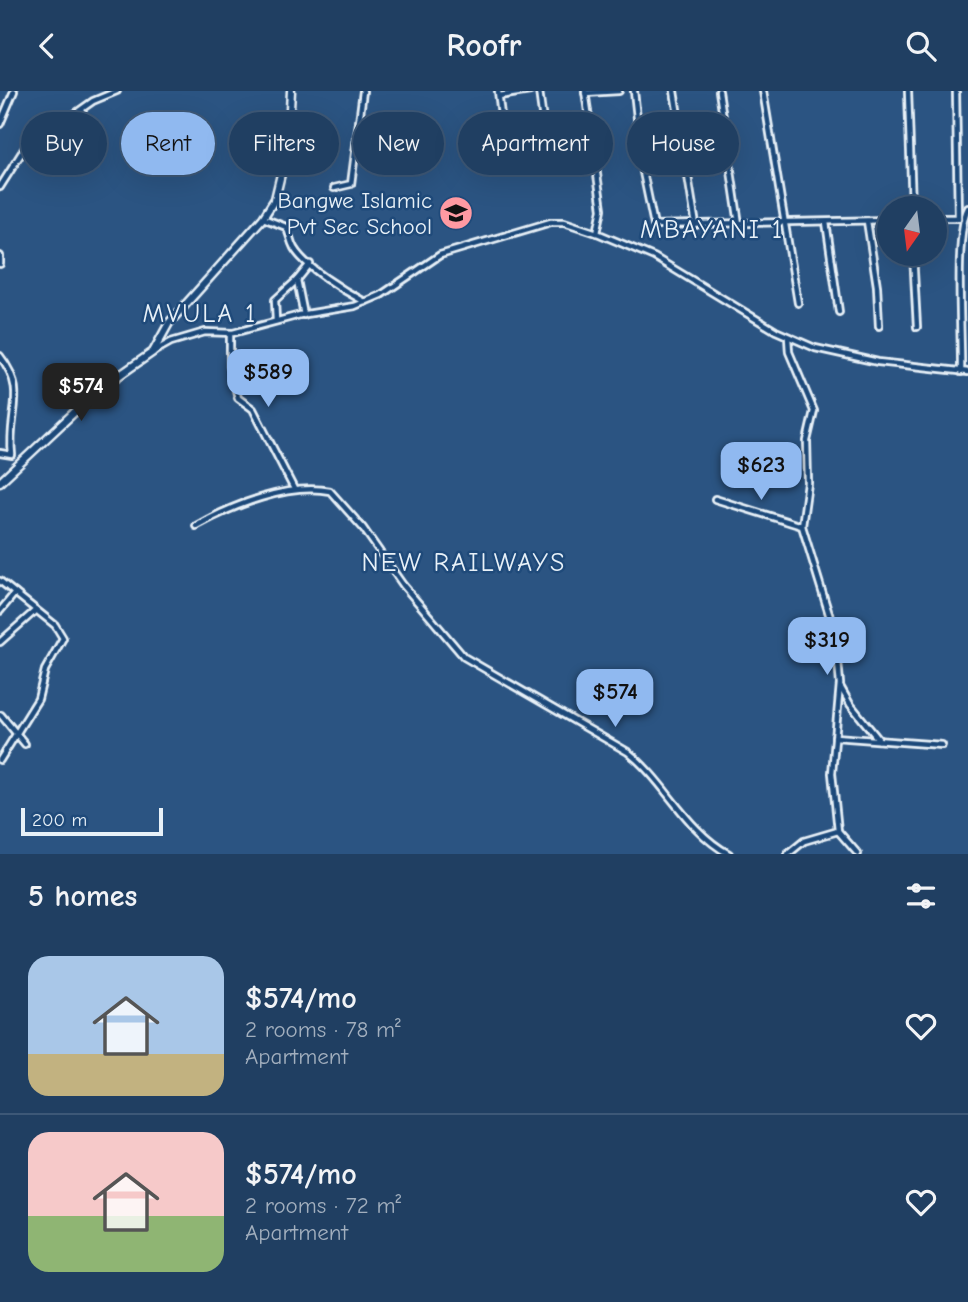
<!DOCTYPE html>
<html lang="en">
<head>
<meta charset="utf-8">
<style>
  body { margin:0; font-family:"Comic Neue",sans-serif; background:#2d4a6b; color:#f1f3f6; height:100vh; display:flex; flex-direction:column; font-size:26px; white-space:nowrap }
  * { box-sizing:border-box; margin:0 }
  p { font-size:23px; color:#a2afbe }
  .icon { flex:none; width:38px; height:38px; fill:none; stroke:currentColor; stroke-width:2; stroke-linecap:round; stroke-linejoin:round }
  .map { position:relative; height:763px; overflow:hidden }
  .sheet { display:flex; flex-direction:column; background:#203f62; flex:1 }
  .sheet>* { flex:none }
  .guide { position:absolute; left:21px; top:21px; width:928px; height:63px; display:flex; gap:14px }
  .needle { width:46px; rotate:194deg }
  .fabs { position:absolute; left:877px; top:105px; display:grid; gap:14px }
  .fabs a { display:grid; place-items:center; width:70px; height:70px; border-radius:50%; background:#203f62; box-shadow:0 7px 28px #0002,0 0 0 2px #3d5877; font-size:35px }
  .scale { position:absolute; left:21px; bottom:18px; width:142px; box-sizing:border-box; padding-left:7px; border:4px solid #e8f1f8; border-top:0; font-size:19px; line-height:24px; white-space:nowrap; color:#e8f1f8; -webkit-text-stroke:5px #1f4a7a; paint-order:stroke }
  .price { position:absolute; translate:-50% -60px; padding:0 16px; border-radius:14px; background:#90b9f0; color:#111; font-size:23px; line-height:46px; filter:drop-shadow(0 2px 4px #0008) }
  .price::after { content:''; position:absolute; left:50%; top:42px; width:21px; height:16px; margin-left:-10px; background:inherit; clip-path:polygon(0 0,100% 0,50% 100%) }
  .price.current { background:#222; color:#fff }
  ul { padding:0; list-style:none }
  li { display:flex; align-items:center; gap:21px; height:175px; padding:0 28px }
  li+li { border-top:2px solid #3d5877 }
  li span { display:grid; place-items:center; flex:none; width:196px; height:140px; border-radius:21px; color:#555 }
  li>.icon { margin-inline-start:auto }
  span .icon { width:84px; height:84px; fill:#fffc; stroke-width:1 }
  li b { font-size:30px }
  h2 { display:flex; justify-content:space-between; align-items:center; height:84px; padding:0 28px; font-size:30px }
  .pill { padding:0 24px; border-radius:32px; background:#203f62; box-shadow:0 7px 28px #0002,0 0 0 2px #3d5877; font-size:24px; line-height:63px }
  .pill.current { background:#90b9f0; color:#111 }
  header { display:flex; justify-content:space-between; align-items:center; height:91px; padding:0 28px; background:#203f62; font-size:32px; font-weight:700 }
  .map>svg:first-child { display:block }
</style>
</head>
<body>
<header><svg class="icon" aria-label="back" viewBox="0 0 24 24"><path d="M15 5l-7 7 7 7"/></svg>Roofr<svg class="icon" aria-label="search" viewBox="0 0 24 24"><circle cx="10" cy="10" r="6"/><path d="M15 15l6 6"/></svg></header>
<div class="map">
<svg width="968" height="763" viewBox="0 0 968 763">
  <rect width="100%" height="100%" fill="#2b5482"/>
  <filter id="ink" filterUnits="userSpaceOnUse"><feTurbulence type="fractalNoise" baseFrequency=".0143" numOctaves="2"/><feDisplacementMap in="SourceGraphic" scale="14" xChannelSelector="R" yChannelSelector="G"/><feConvolveMatrix kernelMatrix="1 2 1 2 8 2 1 2 1" color-interpolation-filters="sRGB"/></filter>
  <g filter="url(#ink)">
    <g fill="none" stroke-linecap="round" stroke-linejoin="round">
      <g stroke="#e8f1f8" stroke-width="10">
        <g id="street">
          <path d="M 498,0 L 505,57"/>
          <path d="M 539,0 L 547,59 L 555,64 L 593,57"/>
          <path d="M 585,0 L 602,118 L 597,142"/>
          <path d="M 634,0 L 643,81 L 654,134 L 889,129"/>
          <path d="M 674,0 L 696,134"/>
          <path d="M 719,0 L 739,133"/>
          <path d="M 763,0 L 798,212"/>
          <path d="M 908,0 L 912,117"/>
          <path d="M 956,0 L 958,127"/>
          <path d="M 585,2 L 619,0"/>
          <path d="M 499,5 L 530,0"/>
          <path d="M 0,33 L 14,0"/>
          <path d="M 0,96 L 31,47 L 59,34 L 93,10 L 117,0"/>
          <path d="M 334,97 L 351,93 L 363,0"/>
          <path d="M 263,127 L 286,136 C 290,143 290,150 294,157 C 305,176 344,200 365,211"/>
          <path d="M 934,127 L 958,127"/>
          <path d="M 867,130 L 877,195 L 879,235"/>
          <path d="M 826,131 L 839,221"/>
          <path d="M 913,163 L 917,236"/>
          <path d="M 0,165 L 0,173"/>
          <path d="M 304,224 L 297,189 L 310,173"/>
          <path d="M 276,230 L 275,209 L 297,189"/>
          <path d="M 230,243 L 230,275 L 238,307 L 253,318 L 294,398"/>
          <path d="M 788,246 L 789,261 L 814,320 L 807,350 L 808,392 L 802,435 L 836,546 L 840,593 L 832,682 L 838,740 L 858,763"/>
          <path d="M 155,260 L 171,251 L 205,241 L 233,242 L 300,224 L 355,215 L 381,204 L 440,164 L 551,131 L 564,131 L 597,142 L 654,166 L 776,240 L 815,257 L 878,271 L 968,281"/>
          <path d="M 0,265 C 29,302 7,321 12,364 L 0,362"/>
          <path d="M 961,281 C 962,244 954,144 968,117"/>
          <path d="M 715,408 L 802,435"/>
          <path d="M 196,435 C 233,414 288,392 330,400 L 363,437 L 403,494 L 464,566 L 628,661 C 666,691 686,740 729,763"/>
          <path d="M 0,490 L 55,534 L 63,547 L 45,579 L 38,608 L 0,669"/>
          <path d="M 0,520 L 15,502"/>
          <path d="M 0,551 L 36,519"/>
          <path d="M 841,597 L 850,613 L 879,649"/>
          <path d="M 1,624 L 25,653"/>
          <path d="M 835,646 L 942,654"/>
          <path d="M 788,763 L 804,750 L 838,740"/>
        </g>
      </g>
      <g stroke="#e8f1f8" stroke-width="11">
        <path id="secondary" d="M 0,391 L 97,300 L 153,261 L 169,232 L 263,127 L 275,108 L 288,54 L 291,0"/>
      </g>
      <use href="#street" stroke="#1f4a7a" stroke-width="4.5"/>
      <use href="#secondary" stroke="#1f4a7a" stroke-width="6"/>
    </g>
  </g>
  <defs>
    <g id="school-disc" transform="scale(1.75)"><circle r="9.5" fill="#ff9aa2" stroke="#1f4a7a"/><path d="M0-5L7-2L0 1L-7-2ZM-4 1L0 2.5L4 1V4Q0 6-4 4Z" fill="#111"/></g>
  </defs>
  <g fill-rule="evenodd">
    <use href="#school-disc" x="456" y="122"/>
  </g>
  <g text-anchor="middle" dominant-baseline="central" stroke-width="5" stroke-linejoin="round" paint-order="stroke">
    <g font-size="23" fill="#e8f1f8" stroke="#1f4a7a" text-anchor="end">
      <text x="432" y="109">Bangwe Islamic<tspan x="432" dy="26">Pvt Sec School</tspan></text>
    </g>
    <g font-size="26" letter-spacing="2" fill="#e8f1f8" stroke="#1f4a7a">
      <text x="712" y="139">MBAYANI 1</text>
      <text x="200" y="223">MVULA 1</text>
      <text x="464" y="472">NEW RAILWAYS</text>
    </g>
  </g>
</svg>
<div class="fabs">
<a><svg class="needle" viewBox="-14 -14 28 28"><path d="M0-13l5 13h-10z" fill="#e53935"/><path d="M0 13l5-13h-10z" fill="#a2afbe"/></svg></a>
</div>
<div class="scale">200 m</div>
<b class="price" style="left:268px;top:318px">$589</b>
<b class="price current" style="left:81px;top:332px">$574</b>
<b class="price" style="left:761px;top:411px">$623</b>
<b class="price" style="left:827px;top:586px">$319</b>
<b class="price" style="left:615px;top:638px">$574</b>
<div class="guide">
<a class="pill">Buy</a>
<a class="pill current">Rent</a>
<a class="pill">Filters</a>
<a class="pill">New</a>
<a class="pill">Apartment</a>
<a class="pill">House</a>
</div>
</div>
<section class="sheet">
<h2>5 homes<svg class="icon" aria-label="filters" viewBox="0 0 24 24"><path d="M4 7h16M4 17h16"/><circle cx="9" cy="7" r="2"/><circle cx="15" cy="17" r="2"/></svg></h2>
<ul>
<li><span style="background:linear-gradient(#a9c7e8 70%,#c2b280 0)"><svg class="icon" aria-label="home" viewBox="0 0 24 24"><path d="M3 11l9-7 9 7M6 9v11h12V9"/></svg></span><div><b>$574/mo</b><p>2 rooms · 78 m²</p><p>Apartment</p></div><svg class="icon" aria-label="heart" viewBox="0 0 24 24"><path d="M12 20l-8-8c-3-5 5-10 8-4 3-6 11-1 8 4z"/></svg></li>
<li><span style="background:linear-gradient(#f6c9c9 60%,#8fb573 0)"><svg class="icon" aria-label="home" viewBox="0 0 24 24"><path d="M3 11l9-7 9 7M6 9v11h12V9"/></svg></span><div><b>$574/mo</b><p>2 rooms · 72 m²</p><p>Apartment</p></div><svg class="icon" aria-label="heart" viewBox="0 0 24 24"><path d="M12 20l-8-8c-3-5 5-10 8-4 3-6 11-1 8 4z"/></svg></li>
</ul>
</section>
</body>
</html>
